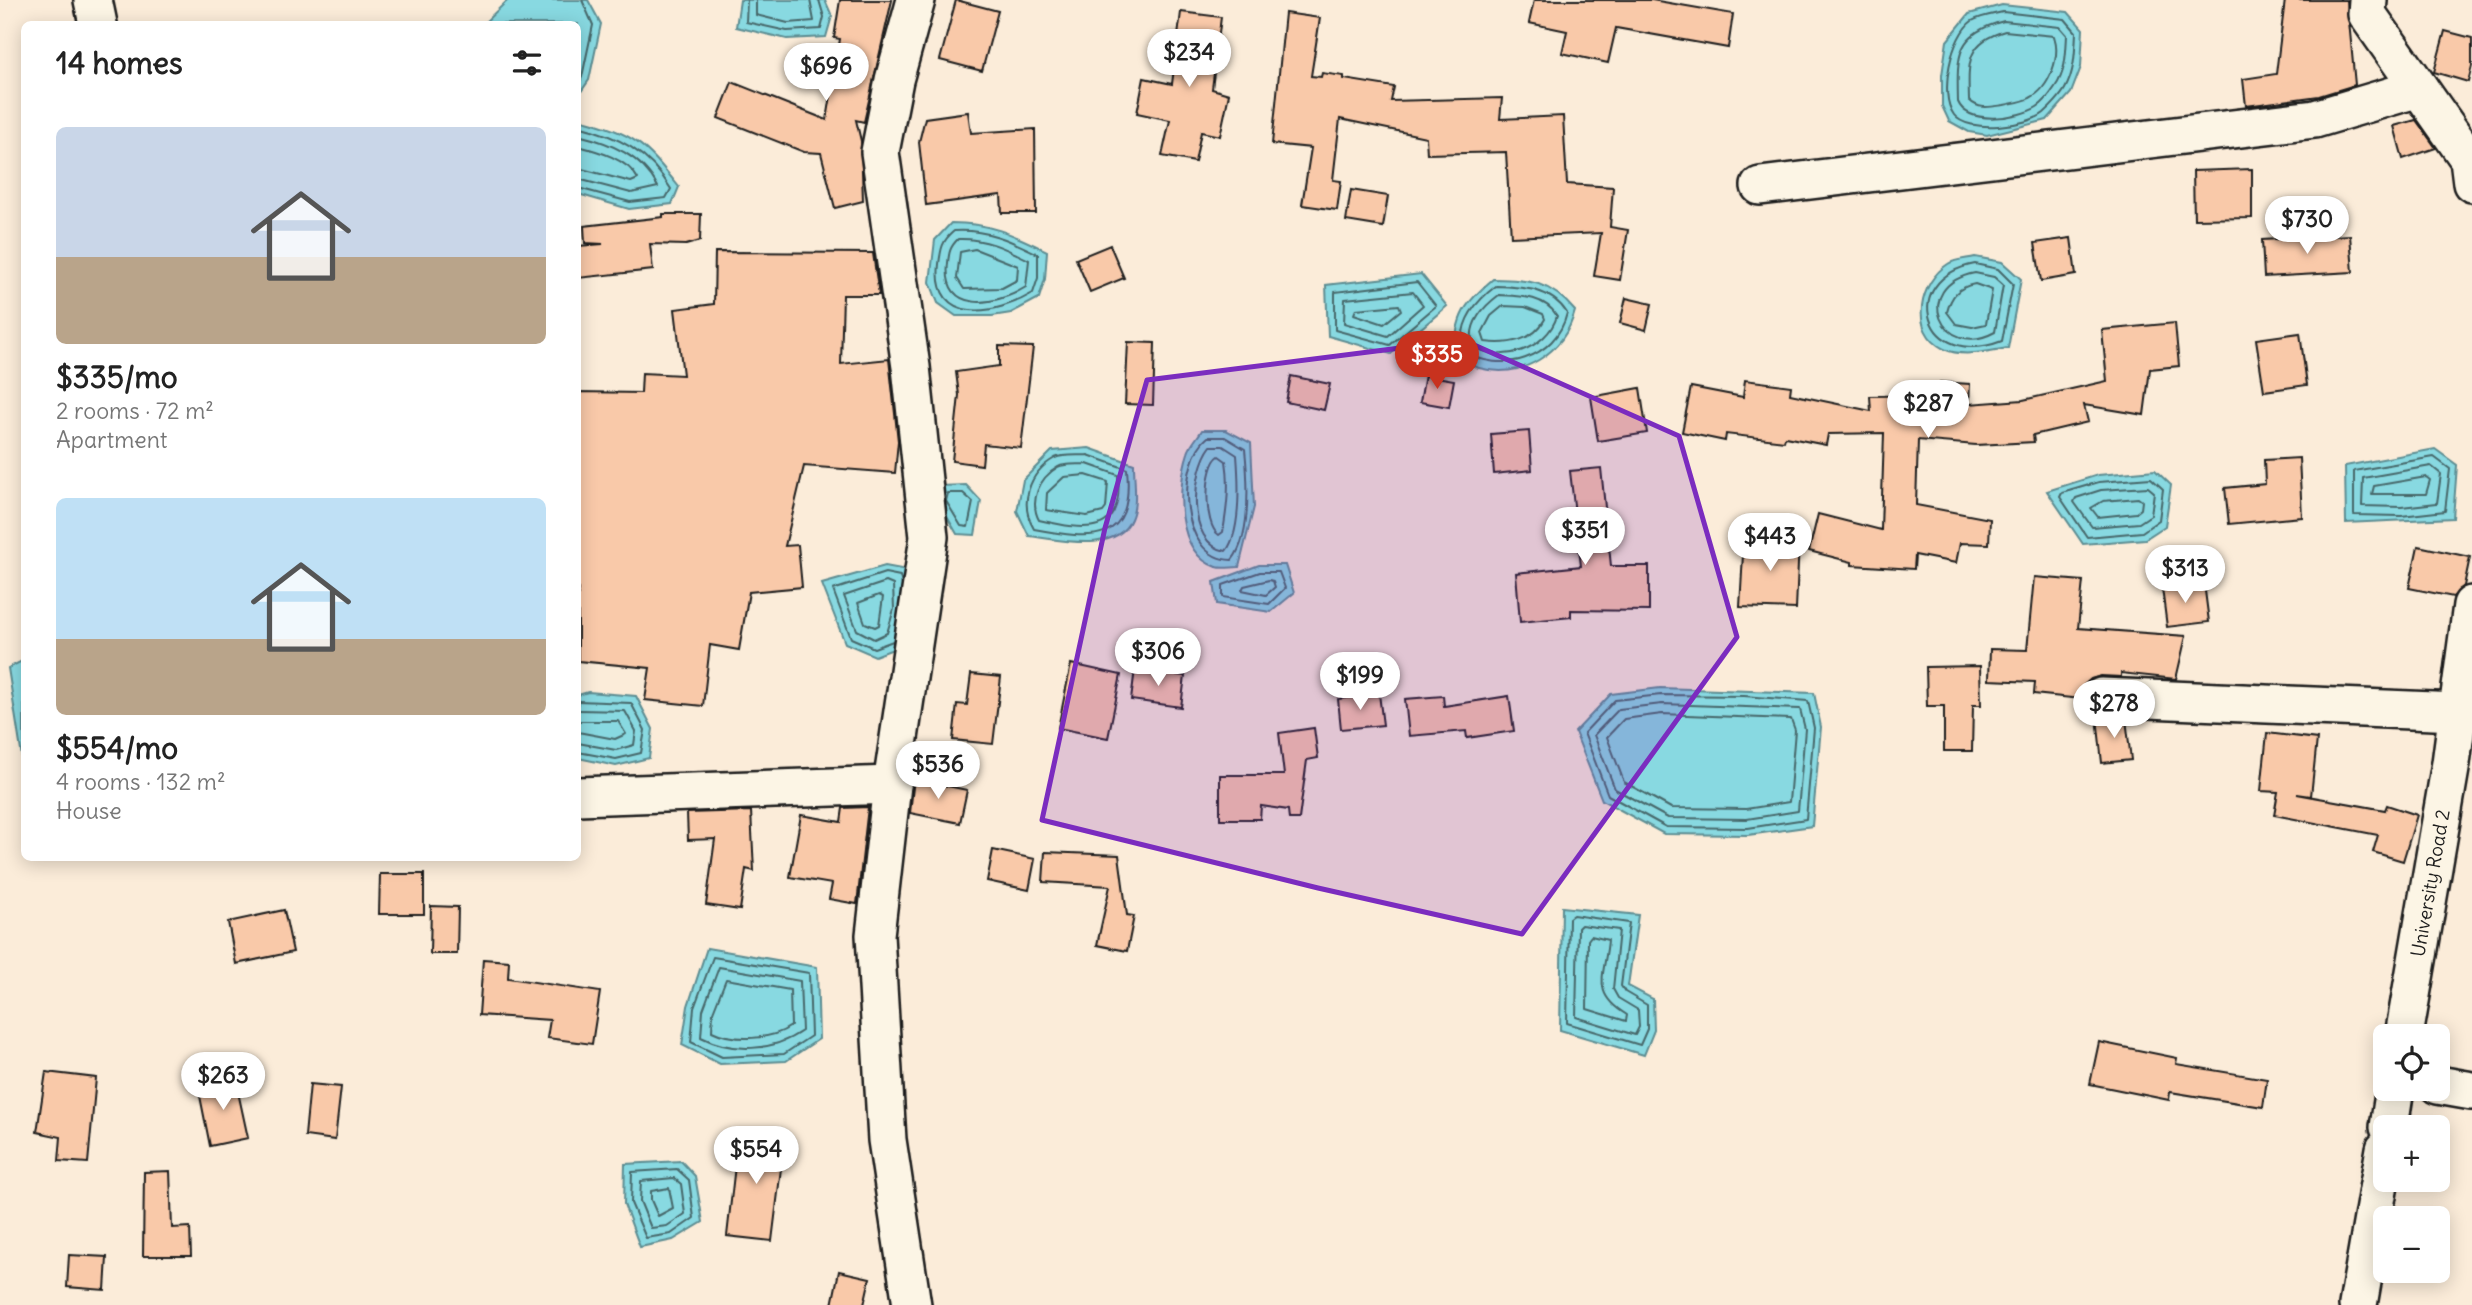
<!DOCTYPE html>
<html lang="en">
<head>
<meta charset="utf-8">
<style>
  body { margin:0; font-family:Delius,sans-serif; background:#f6f6f6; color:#222; height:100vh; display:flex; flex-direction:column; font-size:26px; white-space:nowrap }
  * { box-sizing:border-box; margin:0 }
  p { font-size:23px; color:#767676 }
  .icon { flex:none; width:38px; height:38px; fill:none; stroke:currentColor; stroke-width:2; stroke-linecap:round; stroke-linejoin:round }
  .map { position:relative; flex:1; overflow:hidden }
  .details { position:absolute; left:21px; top:21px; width:560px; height:840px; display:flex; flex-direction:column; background:#fff; border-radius:10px; box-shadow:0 4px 18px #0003 }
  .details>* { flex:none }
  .controls { position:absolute; left:2373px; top:1024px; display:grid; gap:14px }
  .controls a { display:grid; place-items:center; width:77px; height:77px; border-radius:10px; background:#fff; box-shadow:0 4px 18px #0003; font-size:35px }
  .price { position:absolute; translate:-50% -60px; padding:0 16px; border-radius:24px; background:#fff; color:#222; font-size:23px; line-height:46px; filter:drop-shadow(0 2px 4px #0008) }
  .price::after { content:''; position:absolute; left:50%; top:42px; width:21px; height:16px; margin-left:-10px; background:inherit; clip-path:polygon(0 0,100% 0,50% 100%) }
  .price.current { background:#c8321e; color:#fff }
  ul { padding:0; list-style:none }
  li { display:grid; align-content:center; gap:14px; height:371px; padding:0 35px }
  li span { display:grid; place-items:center; height:217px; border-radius:10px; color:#555 }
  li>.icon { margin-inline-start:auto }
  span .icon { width:126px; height:126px; fill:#fffc; stroke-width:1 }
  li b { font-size:30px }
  h2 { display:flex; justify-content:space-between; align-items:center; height:84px; padding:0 35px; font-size:30px }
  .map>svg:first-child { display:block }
</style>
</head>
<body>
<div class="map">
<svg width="2472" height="1305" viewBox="0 0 2472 1305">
  <rect width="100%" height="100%" fill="#fbecd9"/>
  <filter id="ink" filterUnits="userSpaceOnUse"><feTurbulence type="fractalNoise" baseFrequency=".0143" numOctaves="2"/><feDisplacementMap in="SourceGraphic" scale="14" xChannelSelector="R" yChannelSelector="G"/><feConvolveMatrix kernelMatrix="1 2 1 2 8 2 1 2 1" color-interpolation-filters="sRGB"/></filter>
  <g filter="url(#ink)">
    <g fill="#88d9e1" stroke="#5d8d92" stroke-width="2">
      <path d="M 508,0 L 588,0 L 601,24 L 589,80 L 578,96 L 578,24 L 483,24 Z"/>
      <path d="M 740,0 L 825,0 L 832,16 L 826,37 L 787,39 L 736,27 Z"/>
      <path d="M 2002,5 L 2068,12 L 2083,29 L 2081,67 L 2071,93 L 2047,120 L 1987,135 L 1969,132 L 1949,121 L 1942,106 L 1942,75 L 1947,41 L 1969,14 Z"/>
      <path d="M 579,119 C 634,133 645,144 679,187 L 672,204 L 629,209 L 578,194 Z"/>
      <path d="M 951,223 C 990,223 1012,234 1047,251 L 1045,279 L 1039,298 L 1011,313 L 992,316 L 956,316 L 938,303 L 930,282 L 935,240 Z"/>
      <path d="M 1975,257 L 2002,262 L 2021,279 L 2008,348 C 1988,351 1963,358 1944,349 C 1908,331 1920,282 1948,264 C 1955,259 1967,259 1975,257 Z"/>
      <path d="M 1421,274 L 1447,306 L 1391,354 L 1328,336 L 1326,285 Z"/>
      <path d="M 1493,279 C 1531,280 1550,281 1575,311 C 1564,353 1522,380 1479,368 C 1471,366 1462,358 1455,354 C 1455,316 1465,303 1493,279 Z"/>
      <path d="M 1202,430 L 1226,430 L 1251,443 L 1254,507 L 1239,567 C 1232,567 1222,569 1216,567 C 1175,553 1177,486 1188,453 C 1190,445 1198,437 1202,430 Z"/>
      <path d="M 1089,448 L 1134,464 C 1134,481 1138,504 1131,519 C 1116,555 1058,539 1029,536 L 1017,511 L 1023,480 L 1052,451 Z"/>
      <path d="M 2435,449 L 2457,465 L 2453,518 L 2346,523 L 2345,466 Z"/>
      <path d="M 2155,470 L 2171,485 L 2165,526 L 2145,539 L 2083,544 L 2047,491 L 2098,475 Z"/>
      <path d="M 966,485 L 981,501 L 975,535 L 957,534 L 938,501 L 940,486 Z"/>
      <path d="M 1259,565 L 1285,565 L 1294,593 L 1271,612 L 1217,604 L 1214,582 Z"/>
      <path d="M 885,566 L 907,570 L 901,646 L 875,656 L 845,643 L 822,584 Z"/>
      <path d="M 24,660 L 24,770 L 8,668 Z"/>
      <path d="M 1660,688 L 1814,693 L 1821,727 L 1812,826 L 1748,835 L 1664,834 L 1602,800 L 1575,732 L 1611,694 Z"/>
      <path d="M 588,692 L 636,696 L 653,729 L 649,758 L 616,766 L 578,758 L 578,695 Z"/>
      <path d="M 1562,907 L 1638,915 L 1628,986 L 1653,999 L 1654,1030 L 1644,1055 L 1560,1030 Z"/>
      <path d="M 707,948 L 817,967 L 819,1039 L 786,1061 L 720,1064 L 682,1045 L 688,1006 Z"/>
      <path d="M 681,1161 L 695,1176 L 703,1222 L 673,1240 L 640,1247 L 624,1204 L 625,1164 Z"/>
    </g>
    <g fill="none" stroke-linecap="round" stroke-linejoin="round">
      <g stroke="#47686b" stroke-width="2">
        <path d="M 747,0 L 746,22 L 787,31 L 821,29 L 824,17 L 819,0"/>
        <path d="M 756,0 L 756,15 L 788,23 L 814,21 L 810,0"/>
        <path d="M 2003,12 L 2065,19 L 2076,32 C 2075,51 2075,71 2065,89 C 2061,96 2051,107 2044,113 C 2028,126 1968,134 1954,115 C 1938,94 1952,35 1972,21 C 1980,16 1994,14 2003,12 Z"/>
        <path d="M 2004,21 L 2060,27 L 2067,35 C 2066,53 2066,72 2055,87 C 2051,93 2044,103 2037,107 C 2019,118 1968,126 1958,102 C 1957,57 1955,33 2004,21 Z"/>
        <path d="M 2005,31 L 2054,36 C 2061,56 2050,88 2030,98 C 2023,102 2012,103 2004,105 C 1990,107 1979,110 1969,100 C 1968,63 1966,42 2005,31 Z"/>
        <path d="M 578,85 L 582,77 L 593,25 L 582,0"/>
        <path d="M 578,126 C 618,136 649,152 671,189 L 666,198 L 630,202 L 578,188"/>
        <path d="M 578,135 C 611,143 642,156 658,187 L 631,193 L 578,179"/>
        <path d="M 578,146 C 598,151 628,159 638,179 L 631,182 L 578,168"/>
        <path d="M 954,231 C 986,229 1010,240 1038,254 L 1038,278 L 1033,293 C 997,315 932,326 939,264 C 941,248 942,241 954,231 Z"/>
        <path d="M 958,239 C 985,238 1005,248 1029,260 L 1026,287 C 996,306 942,315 948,263 C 949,252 950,247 958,239 Z"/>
        <path d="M 975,249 L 1018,266 L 1017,280 L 1002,288 L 964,289 L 957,278 L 960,252 Z"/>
        <path d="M 1975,264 L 1998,269 L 2013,284 L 2002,341 C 1924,371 1897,279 1975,264 Z"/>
        <path d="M 1975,273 L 1994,277 L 2003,285 L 1995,332 C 1942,361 1909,286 1975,273 Z"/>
        <path d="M 1417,282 L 1436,306 L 1390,345 L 1335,330 L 1335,292 Z"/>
        <path d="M 1975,284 L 1992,290 L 1986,324 L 1972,327 L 1956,324 L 1947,312 C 1951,296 1958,287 1975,284 Z"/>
        <path d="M 1496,286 C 1524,287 1551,288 1567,313 C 1556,359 1500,375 1464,351 C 1457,323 1475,302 1496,286 Z"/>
        <path d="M 1413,292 L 1423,305 L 1388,336 L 1344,323 L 1345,299 Z"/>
        <path d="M 1499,295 C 1521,296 1545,296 1557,316 C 1547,349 1501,365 1473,346 C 1467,325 1483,307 1499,295 Z"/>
        <path d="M 1399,305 L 1401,310 L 1384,324 L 1354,314 L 1356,309 Z"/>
        <path d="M 1503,306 L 1525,307 L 1543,314 L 1545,319 C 1534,341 1508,345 1485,342 L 1482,333 L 1491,316 Z"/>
        <path d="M 1208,437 L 1225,437 L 1245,449 C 1248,479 1252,536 1232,560 C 1177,559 1177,461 1208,437 Z"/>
        <path d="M 1211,446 L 1223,446 L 1237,455 C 1239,481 1242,531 1226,551 C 1185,544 1192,470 1211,446 Z"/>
        <path d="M 1088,455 L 1127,469 C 1134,545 1093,540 1034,529 C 1019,504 1028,473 1055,458 C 1063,454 1079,456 1088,455 Z"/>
        <path d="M 1219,456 L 1226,461 C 1230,485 1227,508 1223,532 L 1219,535 C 1203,525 1204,465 1219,456 Z"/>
        <path d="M 2434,457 L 2450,469 L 2445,511 L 2401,516 L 2354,515 L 2354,471 Z"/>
        <path d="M 1087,464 L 1118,475 C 1124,537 1086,531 1039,520 C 1029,501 1039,478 1058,467 C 1065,463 1079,465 1087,464 Z"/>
        <path d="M 2431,466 L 2441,474 L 2437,503 L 2401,507 L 2362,506 L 2363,478 Z"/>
        <path d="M 1086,475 L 1108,482 L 1106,508 L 1103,512 L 1087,516 L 1046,510 L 1047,493 L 1064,477 Z"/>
        <path d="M 2426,477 L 2430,480 L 2426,494 L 2372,494 L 2374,486 Z"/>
        <path d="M 2151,478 L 2163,489 L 2159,520 L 2142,532 L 2087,537 L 2060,497 L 2062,493 L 2099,482 Z"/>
        <path d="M 2148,487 L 2154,492 L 2151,515 L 2139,523 L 2092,527 L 2074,502 L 2076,498 L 2101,490 Z"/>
        <path d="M 948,493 L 963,493 L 973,502 L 968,527 L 961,526 L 946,501 Z"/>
        <path d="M 2138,498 L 2142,501 L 2141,509 L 2136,513 L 2098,517 L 2091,508 L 2103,501 Z"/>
        <path d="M 1260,572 L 1279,572 L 1285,588 L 1269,604 L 1223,597 L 1223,585 Z"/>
        <path d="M 1269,580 L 1273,581 L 1275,587 L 1266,595 L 1242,590 L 1244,586 Z"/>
        <path d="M 886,582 L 893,585 L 894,609 L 887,633 L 874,639 L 857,630 L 844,596 Z"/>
        <path d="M 879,595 L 883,597 L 879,625 L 875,627 L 865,623 L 858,603 Z"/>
        <path d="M 893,641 L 874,648 L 851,638 L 833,590 L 885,573 L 900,576 L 902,585"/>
        <path d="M 1661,695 L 1744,696 L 1808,701 L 1814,728 L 1806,819 L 1748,828 L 1666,827 L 1608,795 L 1584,733 L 1615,700 Z"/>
        <path d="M 578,701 L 631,703 L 645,730 L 641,753 L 616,759 L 578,752"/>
        <path d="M 1662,704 L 1800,709 L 1805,729 L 1798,811 L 1747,819 L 1668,818 L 1615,789 L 1594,735 L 1619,709 Z"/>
        <path d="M 578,710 L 625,711 L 636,731 L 634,745 L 616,750 L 578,743"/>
        <path d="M 1662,714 L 1791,719 L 1795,730 L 1789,802 L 1746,809 L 1671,808 L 1624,782 L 1607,737 L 1624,719 Z"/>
        <path d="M 578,721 L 618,721 L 626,734 L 615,739 L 578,732"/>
        <path d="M 1573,915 L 1629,923 L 1621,986 L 1625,992 L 1647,1005 L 1647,1029 L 1640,1045 L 1567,1023 L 1569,918 Z"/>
        <path d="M 1581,925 L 1619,930 L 1613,989 L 1618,998 L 1638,1010 L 1639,1027 L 1635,1035 L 1576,1017 L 1578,928 Z"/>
        <path d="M 1591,936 L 1608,940 C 1605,976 1590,993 1627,1015 L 1626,1021 L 1587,1009 L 1588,940 Z"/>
        <path d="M 713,957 L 809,973 L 811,1036 L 784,1054 L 722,1057 L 691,1042 L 694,1008 Z"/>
        <path d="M 719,967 L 800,981 L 802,1031 C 772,1052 732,1053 701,1037 L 703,1010 Z"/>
        <path d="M 726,979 L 790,990 L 791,1026 C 772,1040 734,1042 712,1031 L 713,1012 Z"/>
        <path d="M 677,1169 L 689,1180 L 694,1218 L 671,1234 L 646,1238 L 631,1203 L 632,1172 Z"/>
        <path d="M 674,1178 L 681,1184 L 685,1214 L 667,1226 L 651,1228 L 640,1201 L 641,1181 Z"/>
        <path d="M 669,1188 L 673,1208 L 658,1216 L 651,1200 L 651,1191 Z"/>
      </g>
    </g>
    <g fill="#f9c9a9" stroke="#1c1c1c" stroke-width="2">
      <path d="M 840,0 L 892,0 L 864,122 L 856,120 L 861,141 L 863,201 L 835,208 L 821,153 L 804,152 L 718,118 L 732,82 L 827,120 L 840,39 L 834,38 Z"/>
      <path d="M 956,0 L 998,11 L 982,71 L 940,60 Z"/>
      <path d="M 1534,0 L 1652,0 L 1733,14 L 1728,48 L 1616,28 L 1608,63 L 1562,53 L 1567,31 L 1529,23 Z"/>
      <path d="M 2285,0 L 2347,0 L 2355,85 L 2319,96 L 2246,106 L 2243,79 L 2276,74 Z"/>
      <path d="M 1181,12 L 1221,17 L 1212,89 L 1229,94 L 1220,136 L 1201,132 L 1195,162 L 1162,156 L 1170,120 L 1137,113 L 1144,78 L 1172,84 Z"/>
      <path d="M 1285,13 L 1320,18 L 1311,76 L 1321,77 L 1322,73 L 1344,76 L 1344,79 L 1394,87 L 1391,101 L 1502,98 L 1500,119 L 1563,116 L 1567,184 L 1613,187 L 1610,227 L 1628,230 L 1620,280 L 1594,276 L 1601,233 L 1511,237 L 1506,152 L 1427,154 L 1426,137 L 1340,119 L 1333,180 L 1341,181 L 1337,210 L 1302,205 L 1311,148 L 1272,144 Z"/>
      <path d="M 2445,31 L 2472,38 L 2472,66 L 2468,82 L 2434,72 Z"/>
      <path d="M 968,112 L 971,133 L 1035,129 L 1036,213 L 1002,213 L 1001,195 L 926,205 L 919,142 L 925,118 Z"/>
      <path d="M 2416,120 L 2436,148 L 2403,159 L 2394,126 Z"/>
      <path d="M 2252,169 L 2252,218 L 2194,219 L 2193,171 Z"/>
      <path d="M 1351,190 L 1388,196 L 1383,227 L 1346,221 Z"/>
      <path d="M 663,214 L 701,214 L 700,241 L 686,245 L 650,244 L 653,270 L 578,278 L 578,246 L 603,244 L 585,243 L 584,226 L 663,217 Z"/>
      <path d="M 2350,235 L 2353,272 L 2264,277 L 2262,240 Z"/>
      <path d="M 2071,238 L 2076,275 L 2041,281 L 2035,243 Z"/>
      <path d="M 1110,245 L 1124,278 L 1090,292 L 1076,259 Z"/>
      <path d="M 715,252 L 873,253 L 879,295 L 843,295 L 841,364 L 889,359 L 898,441 L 895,473 L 804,466 L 785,546 L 798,545 L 802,587 L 749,592 L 739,650 L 710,645 L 703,706 L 645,700 L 650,668 L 578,661 L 578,392 L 641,393 L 642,373 L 683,375 L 675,309 L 714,304 Z"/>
      <path d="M 1626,298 L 1652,304 L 1646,330 L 1620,323 Z"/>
      <path d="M 2175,323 L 2179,366 L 2150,369 L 2144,415 L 2084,405 L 2088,422 L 2033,435 L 2034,442 L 1976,445 L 1918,440 L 1916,505 L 1990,519 L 1989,544 L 1960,543 L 1956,563 L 1915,555 L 1914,569 L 1852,565 L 1852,562 L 1809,551 L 1818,514 L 1881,530 L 1884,433 L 1828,434 L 1826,445 L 1785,437 L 1784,441 L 1726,434 L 1725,441 L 1682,432 L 1691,387 L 1743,397 L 1745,380 L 1791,386 L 1790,394 L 1871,411 L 1870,396 L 1939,395 L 1940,382 L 1970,384 L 1969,404 L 2023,400 L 2107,381 L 2102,330 Z"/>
      <path d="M 2300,333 L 2307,385 L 2264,391 L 2256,339 Z"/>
      <path d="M 1128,342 L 1155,343 L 1153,405 L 1125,404 Z"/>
      <path d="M 999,346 L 1033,347 L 1021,448 L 984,444 L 982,465 L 952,461 L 959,395 L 956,372 L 999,366 Z"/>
      <path d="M 1425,375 L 1454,380 L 1449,407 L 1420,402 Z"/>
      <path d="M 1291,376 L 1330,384 L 1324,410 L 1286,402 Z"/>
      <path d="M 1640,388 L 1647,433 L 1598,441 L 1591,397 Z"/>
      <path d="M 1529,431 L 1532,470 L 1494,474 L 1491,434 Z"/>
      <path d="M 2299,458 L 2302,517 L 2229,524 L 2225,488 L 2265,484 L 2264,460 Z"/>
      <path d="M 1601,468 L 1611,566 L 1649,566 L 1649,611 L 1571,610 L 1571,617 L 1520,622 L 1516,573 L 1581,566 L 1570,471 Z"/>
      <path d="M 1744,537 L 1799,540 L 1796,609 L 1740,607 Z"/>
      <path d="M 2418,546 L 2470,557 L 2464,586 L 2453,597 L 2409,588 Z"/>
      <path d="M 2034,577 L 2083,581 L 2078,628 L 2186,636 L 2176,679 L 2121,673 L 2121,677 L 2101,676 L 2091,679 L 2084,685 L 2081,699 L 2034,694 L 2035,682 L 1989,680 L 1990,649 L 2027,650 Z"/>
      <path d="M 2204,583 L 2209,622 L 2167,627 L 2162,588 Z"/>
      <path d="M 1071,664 L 1121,675 L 1108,738 L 1058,728 Z"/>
      <path d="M 1980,666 L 1981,705 L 1973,705 L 1972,751 L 1944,751 L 1944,706 L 1927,706 L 1926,667 Z"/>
      <path d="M 1135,669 L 1185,676 L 1181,707 L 1131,700 Z"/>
      <path d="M 971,674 L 1001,677 L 993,744 L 953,740 L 957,704 L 967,705 Z"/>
      <path d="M 1379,694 L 1383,725 L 1341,729 L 1338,699 Z"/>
      <path d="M 1443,696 L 1444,706 L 1509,696 L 1514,731 L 1467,738 L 1466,731 L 1409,736 L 1405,699 Z"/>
      <path d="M 2097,717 L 2126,719 L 2131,760 L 2102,763 Z"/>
      <path d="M 1314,728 L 1318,758 L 1307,760 L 1299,819 L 1289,819 L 1288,810 L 1261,806 L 1260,819 L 1220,819 L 1220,775 L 1284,775 L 1279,733 Z"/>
      <path d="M 2267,733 L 2317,739 L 2311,796 L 2297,794 L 2385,810 L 2387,805 L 2417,815 L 2403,861 L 2373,852 L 2378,835 L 2274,815 L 2278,792 L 2261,791 Z"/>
      <path d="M 914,779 L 967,790 L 960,823 L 910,813 Z"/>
      <path d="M 868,807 L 857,904 L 829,899 L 832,884 L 790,877 L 801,815 L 841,822 L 843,808 Z"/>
      <path d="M 751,811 L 754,871 L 746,869 L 740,910 L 706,905 L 715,839 L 688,840 L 687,813 Z"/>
      <path d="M 993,850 L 1035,859 L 1029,890 L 987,881 Z"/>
      <path d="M 1045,852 L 1119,855 L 1127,915 L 1134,916 L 1127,951 L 1097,945 L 1110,886 L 1043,882 Z"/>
      <path d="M 380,874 L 424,874 L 424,914 L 379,914 Z"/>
      <path d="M 431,906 L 458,907 L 457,954 L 430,954 Z"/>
      <path d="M 284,910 L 293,952 L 236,964 L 228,922 Z"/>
      <path d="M 483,959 L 509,961 L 508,978 L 600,992 L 592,1044 L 547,1038 L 550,1020 L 479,1015 Z"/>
      <path d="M 2099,1042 L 2177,1058 L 2176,1064 L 2267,1079 L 2263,1107 L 2170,1092 L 2169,1100 L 2090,1084 Z"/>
      <path d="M 46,1072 L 96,1078 L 88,1163 L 59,1161 L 61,1137 L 37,1132 Z"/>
      <path d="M 235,1078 L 248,1138 L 210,1146 L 198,1086 Z"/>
      <path d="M 310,1084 L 341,1087 L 335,1140 L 305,1136 Z"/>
      <path d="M 739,1130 L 785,1136 L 772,1241 L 727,1236 Z"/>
      <path d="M 170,1171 L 172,1228 L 190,1227 L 191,1256 L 143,1256 L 144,1172 Z"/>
      <path d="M 69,1255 L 107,1257 L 105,1290 L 67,1287 Z"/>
      <path d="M 839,1271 L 870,1278 L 864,1305 L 832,1305 Z"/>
    </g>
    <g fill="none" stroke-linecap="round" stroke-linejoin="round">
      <g stroke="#1c1c1c" stroke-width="42">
        <g id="minor">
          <path d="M 93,0 L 98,24"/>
          <path d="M 2368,0 L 2367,14 L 2469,159 L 2472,183"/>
          <path d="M 1760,186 L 2315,119 L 2419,88"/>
          <path d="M 2101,697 L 2458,712"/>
          <path d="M 578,796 L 892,785"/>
          <path d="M 2404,1036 L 2451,763 L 2472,605"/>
          <path d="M 2438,1085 L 2472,1091"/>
          <path d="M 2389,1127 L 2395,1088"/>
          <path d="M 912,1305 L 887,1140 L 875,935 L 892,785 L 929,537 L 911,367 L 880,152 L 894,80 L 916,0"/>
          <path d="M 2358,1305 L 2385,1149"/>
        </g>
      </g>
      <use href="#minor" stroke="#fcf5e5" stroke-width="37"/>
    </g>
  </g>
  <path fill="#7b2cbf" fill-opacity="0.2" stroke="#7b2cbf" stroke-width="5" stroke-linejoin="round" d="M 1463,340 L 1679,436 L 1737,637 L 1522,934 L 1318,888 L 1042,820 L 1105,528 L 1147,380 Z"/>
  <g text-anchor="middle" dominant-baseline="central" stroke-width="5" stroke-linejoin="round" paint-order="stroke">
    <g font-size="19" fill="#1c1c1c" stroke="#fcf5e5">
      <text transform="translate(2430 883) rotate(-80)">University Road 2</text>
    </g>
  </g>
</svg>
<div class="controls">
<a><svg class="icon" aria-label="locate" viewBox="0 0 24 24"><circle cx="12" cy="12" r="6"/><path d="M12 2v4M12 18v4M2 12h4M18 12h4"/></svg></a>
<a>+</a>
<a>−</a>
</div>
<b class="price" style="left:1189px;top:89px">$234</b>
<b class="price" style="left:826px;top:103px">$696</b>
<b class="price" style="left:2307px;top:256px">$730</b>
<b class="price current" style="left:1437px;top:391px">$335</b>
<b class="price" style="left:1928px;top:440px">$287</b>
<b class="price" style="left:1585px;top:567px">$351</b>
<b class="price" style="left:1770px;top:573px">$443</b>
<b class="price" style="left:2185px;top:605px">$313</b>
<b class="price" style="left:1158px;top:688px">$306</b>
<b class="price" style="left:1360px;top:712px">$199</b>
<b class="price" style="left:2114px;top:740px">$278</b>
<b class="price" style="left:938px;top:801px">$536</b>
<b class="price" style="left:223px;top:1112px">$263</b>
<b class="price" style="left:756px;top:1186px">$554</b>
<section class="details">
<h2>14 homes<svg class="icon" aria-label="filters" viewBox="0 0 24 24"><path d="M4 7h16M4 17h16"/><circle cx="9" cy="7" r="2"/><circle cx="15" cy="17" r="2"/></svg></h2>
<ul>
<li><span style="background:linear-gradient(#c9d6e8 60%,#b9a48a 0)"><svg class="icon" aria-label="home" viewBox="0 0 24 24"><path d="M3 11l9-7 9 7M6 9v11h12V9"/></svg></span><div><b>$335/mo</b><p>2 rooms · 72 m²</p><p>Apartment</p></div></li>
<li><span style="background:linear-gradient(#bfe0f5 65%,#b9a48a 0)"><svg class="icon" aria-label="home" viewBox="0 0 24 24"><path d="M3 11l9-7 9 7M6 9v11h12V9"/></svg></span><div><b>$554/mo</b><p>4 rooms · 132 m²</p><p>House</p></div></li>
</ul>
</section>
</div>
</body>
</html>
